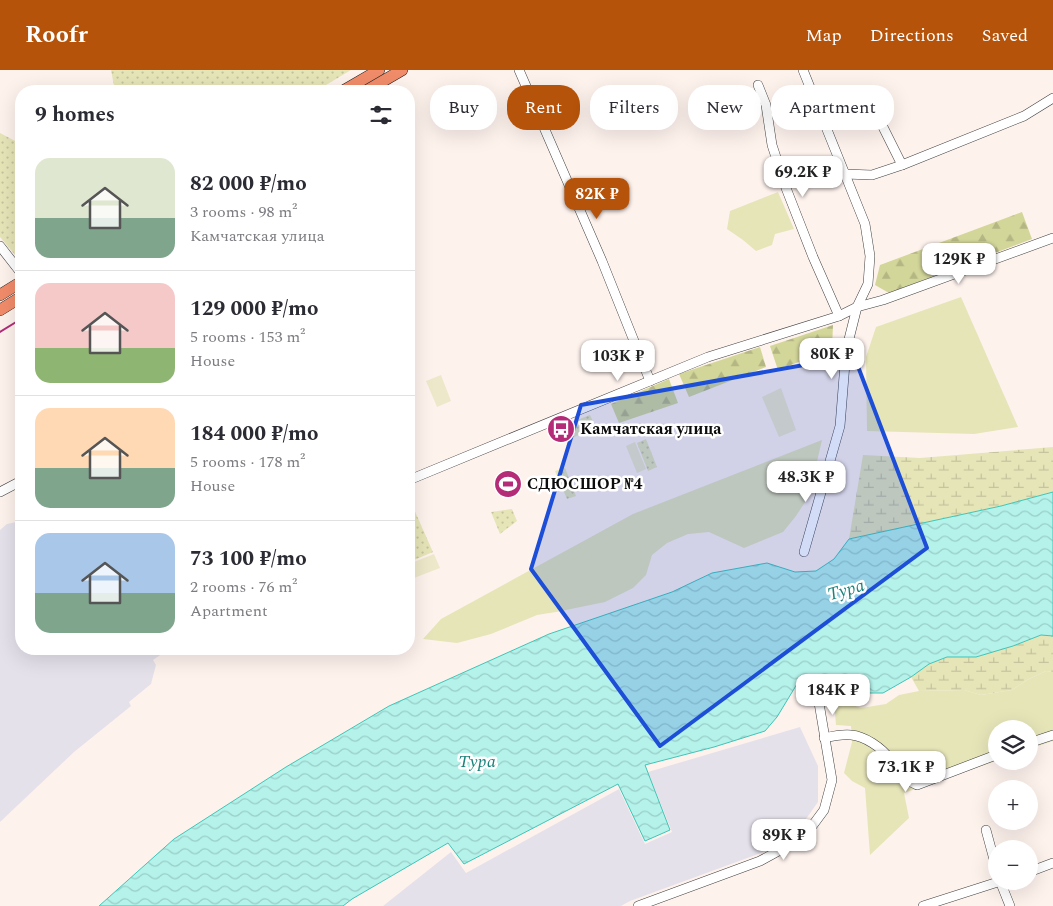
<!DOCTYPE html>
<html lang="en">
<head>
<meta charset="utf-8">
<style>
  body { margin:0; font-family:Spectral,serif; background:#f7f7f7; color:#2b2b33; height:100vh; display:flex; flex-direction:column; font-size:19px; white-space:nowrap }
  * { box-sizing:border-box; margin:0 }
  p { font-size:16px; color:#7c7c81 }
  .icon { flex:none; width:28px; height:28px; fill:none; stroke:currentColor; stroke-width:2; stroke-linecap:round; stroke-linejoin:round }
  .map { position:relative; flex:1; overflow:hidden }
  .side { position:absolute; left:15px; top:15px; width:400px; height:570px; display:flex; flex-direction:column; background:#fff; border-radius:20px; box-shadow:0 5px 20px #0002 }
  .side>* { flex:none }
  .guide { position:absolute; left:430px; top:15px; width:475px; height:45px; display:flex; gap:10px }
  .buttons { position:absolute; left:988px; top:650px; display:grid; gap:10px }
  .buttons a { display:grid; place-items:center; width:50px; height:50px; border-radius:50%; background:#fff; box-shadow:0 5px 20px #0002; font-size:25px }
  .price { position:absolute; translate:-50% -42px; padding:0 11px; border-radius:10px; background:#fff; color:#222; font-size:16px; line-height:32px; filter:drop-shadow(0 1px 2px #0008) }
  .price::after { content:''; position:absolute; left:50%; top:30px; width:15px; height:11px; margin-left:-8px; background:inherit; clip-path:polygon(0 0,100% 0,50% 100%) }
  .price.active { background:#b45309; color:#fff }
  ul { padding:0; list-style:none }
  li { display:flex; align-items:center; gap:15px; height:125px; padding:0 20px }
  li+li { border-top:1px solid #e1e1e2 }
  li span { display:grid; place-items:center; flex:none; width:140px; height:100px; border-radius:15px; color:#555 }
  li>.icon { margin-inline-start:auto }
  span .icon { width:60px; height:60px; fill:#fffc; stroke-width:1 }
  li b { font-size:21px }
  h2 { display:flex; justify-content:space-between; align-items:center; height:60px; padding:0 20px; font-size:21px }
  .pill { padding:0 18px; border-radius:20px; background:#fff; box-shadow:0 5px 20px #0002; font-size:18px; line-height:45px }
  .pill.active { background:#b45309; color:#fff }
  header { display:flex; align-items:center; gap:30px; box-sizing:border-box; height:70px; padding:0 25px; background:#b45309; color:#fff }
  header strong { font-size:24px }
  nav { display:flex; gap:28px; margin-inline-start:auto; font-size:18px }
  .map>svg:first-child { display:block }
</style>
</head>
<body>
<header>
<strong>Roofr</strong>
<nav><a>Map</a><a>Directions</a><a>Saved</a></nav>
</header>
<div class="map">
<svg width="1053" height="836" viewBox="0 0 1053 836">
  <defs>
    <pattern id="forest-firs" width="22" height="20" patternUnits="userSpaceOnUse" patternTransform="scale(1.25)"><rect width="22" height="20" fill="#d3d699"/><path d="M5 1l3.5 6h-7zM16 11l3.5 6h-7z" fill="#b4b683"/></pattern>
    <pattern id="wetland-marsh" width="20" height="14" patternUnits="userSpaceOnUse" patternTransform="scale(1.25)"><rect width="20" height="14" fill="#e6e5b8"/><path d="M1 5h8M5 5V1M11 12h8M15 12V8" fill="none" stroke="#c4c39d"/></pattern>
    <pattern id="park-dots" width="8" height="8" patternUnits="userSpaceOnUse" patternTransform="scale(1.25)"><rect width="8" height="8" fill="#e6e5b8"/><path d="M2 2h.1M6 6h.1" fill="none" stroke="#c4c39d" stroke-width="1.8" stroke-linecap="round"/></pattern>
    <pattern id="water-waves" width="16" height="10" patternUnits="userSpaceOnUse" patternTransform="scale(1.25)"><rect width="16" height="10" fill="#b4f2ea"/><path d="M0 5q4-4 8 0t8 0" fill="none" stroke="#9acec8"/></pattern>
  </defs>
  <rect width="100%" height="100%" fill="#fef2ed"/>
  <g fill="#e5e1eb">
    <path d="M 21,451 L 21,579 L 169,579 L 153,590 L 156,595 L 151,614 L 129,632 L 131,636 L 74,682 L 0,752 L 0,460 L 7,454 Z"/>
    <path d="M 800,657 L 818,696 L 818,732 L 801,756 L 761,783 L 630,831 L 621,836 L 383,836 L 451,782 L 466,803 L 619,719 L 645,774 L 672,762 L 648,702 Z"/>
  </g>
  <g fill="#e6e5b8">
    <path d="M 778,122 L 794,159 L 775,164 L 772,175 L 756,181 L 743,170 L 727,159 L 730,141 Z"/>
    <path d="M 961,227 L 1018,357 L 974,364 L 867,361 L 866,287 L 876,257 Z"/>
    <path d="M 822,370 L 809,426 L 796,446 L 783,462 L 744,478 L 709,462 L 688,464 L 667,473 L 652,485 L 646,505 L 633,518 L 605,532 L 556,542 L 537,545 L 491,564 L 457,573 L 423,569 L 441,549 L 633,444 Z"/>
    <path d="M 1046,601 L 1053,602 L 1053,671 L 1029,679 L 1029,659 L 996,659 L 996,691 L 904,723 L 909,748 L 870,785 L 865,718 L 852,711 L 844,703 L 852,672 L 851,656 L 836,655 L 834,629 L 861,638 L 886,634 L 899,625 L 919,621 L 964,620 L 981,625 L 1012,620 L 1027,610 Z"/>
  </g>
  <g fill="url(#forest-firs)">
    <path d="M 1022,142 L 1032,169 L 889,223 L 875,215 L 880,195 Z"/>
    <path d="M 833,255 L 832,279 L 778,300 L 770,276 Z"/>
    <path d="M 760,277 L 766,297 L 689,327 L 679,304 Z"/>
    <path d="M 669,309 L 678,333 L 619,353 L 611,334 Z"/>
  </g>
  <g fill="url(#wetland-marsh)">
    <path d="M 1053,377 L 1053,422 L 1001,436 L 849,469 L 863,385 L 920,388 Z"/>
    <path d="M 1041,565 L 1053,566 L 1053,602 L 1046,601 L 1027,610 L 1012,620 L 981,625 L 964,620 L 919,621 L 911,607 L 929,594 L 947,587 L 976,587 L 1013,576 Z"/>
  </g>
  <g fill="url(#park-dots)">
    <path d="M 111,0 L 351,0 L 316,21 L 115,21 Z"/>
    <path d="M 0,63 L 21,74 L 21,192 L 0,167 Z"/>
    <path d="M 590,345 L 596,358 L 569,369 L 564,355 Z"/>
    <path d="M 646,369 L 657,397 L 648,401 L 637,373 Z"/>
    <path d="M 565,398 L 576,426 L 567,429 L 555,401 Z"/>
    <path d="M 409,428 L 433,482 L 409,492 Z"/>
    <path d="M 512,439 L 517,451 L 500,464 L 491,442 Z"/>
  </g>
  <g fill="#eee8ca">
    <path d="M 441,305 L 451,331 L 437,337 L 426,311 Z"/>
    <path d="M 781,318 L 796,360 L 779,367 L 762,327 Z"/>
    <path d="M 635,372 L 646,399 L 637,403 L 626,376 Z"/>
    <path d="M 434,484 L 440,498 L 414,508 L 409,494 Z"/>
  </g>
  <path fill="url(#water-waves)" stroke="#3fc5b7" d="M 1053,422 L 1053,566 L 1041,565 L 1013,576 L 976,587 L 947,587 L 929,594 L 911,607 L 883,623 L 852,623 L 835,621 L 823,607 L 810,606 L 797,614 L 777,647 L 765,661 L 714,677 L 645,695 L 670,760 L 645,771 L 618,714 L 464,794 L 448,773 L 352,829 L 343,836 L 99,836 L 174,769 L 286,697 L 389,636 L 549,564 L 672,522 L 712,503 L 767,493 L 795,502 L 816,501 L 834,489 L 849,469 L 1001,436 Z"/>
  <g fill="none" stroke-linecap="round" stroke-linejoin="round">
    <g stroke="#3f3f3f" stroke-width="10">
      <g id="minor">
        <path d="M 519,0 L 602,191 L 650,311"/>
        <path d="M 803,0 L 865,154 L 870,186 L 868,214 L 857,237 L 846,281 L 840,356 L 804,482"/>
        <path d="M 758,15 L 766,35 L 772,75 L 786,118 L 813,187 L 839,246"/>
        <path d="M 877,29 L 883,57 L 902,95"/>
        <path d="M 845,104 L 872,105 L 902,95 L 1024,46 L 1053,28"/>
        <path d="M 0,176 L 21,203"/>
        <path d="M 409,410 L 708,287 L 839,246 L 857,237 L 883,230 L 1053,168"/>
        <path d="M 0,422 L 21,411"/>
        <path d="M 824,668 C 833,666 843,664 851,665 C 865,666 882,678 890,689 C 903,705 896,705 917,715 L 996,685"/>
        <path d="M 1029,673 L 1053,665"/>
        <path d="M 986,760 L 996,797"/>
        <path d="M 1029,802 L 1053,793"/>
        <path d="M 1000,811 L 1010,836"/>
        <path d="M 638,836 L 760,791 L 791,774 L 807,763 L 824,740 L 832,710 L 818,627"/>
        <path d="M 923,836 L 1001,811"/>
      </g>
    </g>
    <g stroke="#1d1d1d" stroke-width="12">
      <g id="major">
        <path d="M 343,21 L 379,0"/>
        <path d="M 366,21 L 402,0"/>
        <path d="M 0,225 L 21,212"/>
        <path d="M 0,240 L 21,227"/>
      </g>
    </g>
    <use href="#minor" stroke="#fff" stroke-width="9"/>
    <use href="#major" stroke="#f18c6a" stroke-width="11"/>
    <path stroke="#b42c78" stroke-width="2" d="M 0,262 L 21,249"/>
  </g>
  <path fill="#1d4ed8" fill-opacity="0.2" stroke="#1d4ed8" stroke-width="4" stroke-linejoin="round" d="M 854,286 L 927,478 L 660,676 L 531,499 L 581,335 Z"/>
  <defs>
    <g id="bus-disc" transform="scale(1.4375)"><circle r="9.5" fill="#b42c78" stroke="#fff"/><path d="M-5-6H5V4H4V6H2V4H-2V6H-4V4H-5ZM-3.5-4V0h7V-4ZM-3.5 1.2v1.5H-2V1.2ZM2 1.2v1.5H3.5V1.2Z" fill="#fff"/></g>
    <g id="stadium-disc" transform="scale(1.4375)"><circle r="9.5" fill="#b42c78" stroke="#fff"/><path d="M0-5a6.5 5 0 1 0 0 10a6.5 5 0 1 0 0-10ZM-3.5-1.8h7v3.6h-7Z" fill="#fff"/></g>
  </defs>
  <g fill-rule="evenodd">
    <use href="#bus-disc" x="561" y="359"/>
    <use href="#stadium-disc" x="508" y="414"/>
  </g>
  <g text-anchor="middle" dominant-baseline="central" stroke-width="5" stroke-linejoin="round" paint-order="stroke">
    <g font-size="16" font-weight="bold" fill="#0c0c0c" stroke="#fff" text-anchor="start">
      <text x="580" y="359">Камчатская улица</text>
      <text x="527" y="414">СДЮСШОР №4</text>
    </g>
    <g font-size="18" font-style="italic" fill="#1b837b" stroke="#fff">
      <text transform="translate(846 520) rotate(-16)">Тура</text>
      <text x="477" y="691">Тура</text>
    </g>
  </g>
</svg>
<div class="buttons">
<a><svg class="icon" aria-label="layers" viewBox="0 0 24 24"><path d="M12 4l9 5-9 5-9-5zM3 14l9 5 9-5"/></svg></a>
<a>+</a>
<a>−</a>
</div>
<b class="price" style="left:803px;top:128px">69.2K ₽</b>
<b class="price active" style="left:597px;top:150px">82K ₽</b>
<b class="price" style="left:959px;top:215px">129K ₽</b>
<b class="price" style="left:832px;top:310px">80K ₽</b>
<b class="price" style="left:618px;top:312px">103K ₽</b>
<b class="price" style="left:806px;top:433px">48.3K ₽</b>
<b class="price" style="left:833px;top:646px">184K ₽</b>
<b class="price" style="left:906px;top:723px">73.1K ₽</b>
<b class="price" style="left:784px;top:791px">89K ₽</b>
<div class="guide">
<a class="pill">Buy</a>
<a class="pill active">Rent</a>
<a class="pill">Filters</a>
<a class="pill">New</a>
<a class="pill">Apartment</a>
</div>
<section class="side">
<h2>9 homes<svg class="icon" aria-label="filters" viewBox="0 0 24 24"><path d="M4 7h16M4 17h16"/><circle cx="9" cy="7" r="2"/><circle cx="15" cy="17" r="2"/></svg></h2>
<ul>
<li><span style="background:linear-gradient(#dfe7d0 60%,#7fa58c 0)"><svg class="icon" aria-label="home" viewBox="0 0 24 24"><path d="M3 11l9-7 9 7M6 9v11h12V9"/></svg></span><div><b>82 000 ₽/mo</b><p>3 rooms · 98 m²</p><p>Камчатская улица</p></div></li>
<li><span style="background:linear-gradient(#f6c9c9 65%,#8fb573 0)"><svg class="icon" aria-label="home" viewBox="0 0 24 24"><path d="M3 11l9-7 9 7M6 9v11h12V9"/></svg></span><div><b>129 000 ₽/mo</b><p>5 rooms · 153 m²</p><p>House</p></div></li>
<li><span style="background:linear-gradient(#ffd9b3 60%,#7fa58c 0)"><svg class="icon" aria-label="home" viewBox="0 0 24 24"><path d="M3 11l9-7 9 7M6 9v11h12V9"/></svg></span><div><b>184 000 ₽/mo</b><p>5 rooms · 178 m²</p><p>House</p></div></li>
<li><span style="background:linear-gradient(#a9c7e8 60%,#7fa58c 0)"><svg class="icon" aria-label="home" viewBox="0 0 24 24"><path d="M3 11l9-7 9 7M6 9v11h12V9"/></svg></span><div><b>73 100 ₽/mo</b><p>2 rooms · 76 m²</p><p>Apartment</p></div></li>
</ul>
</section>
</div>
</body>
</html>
